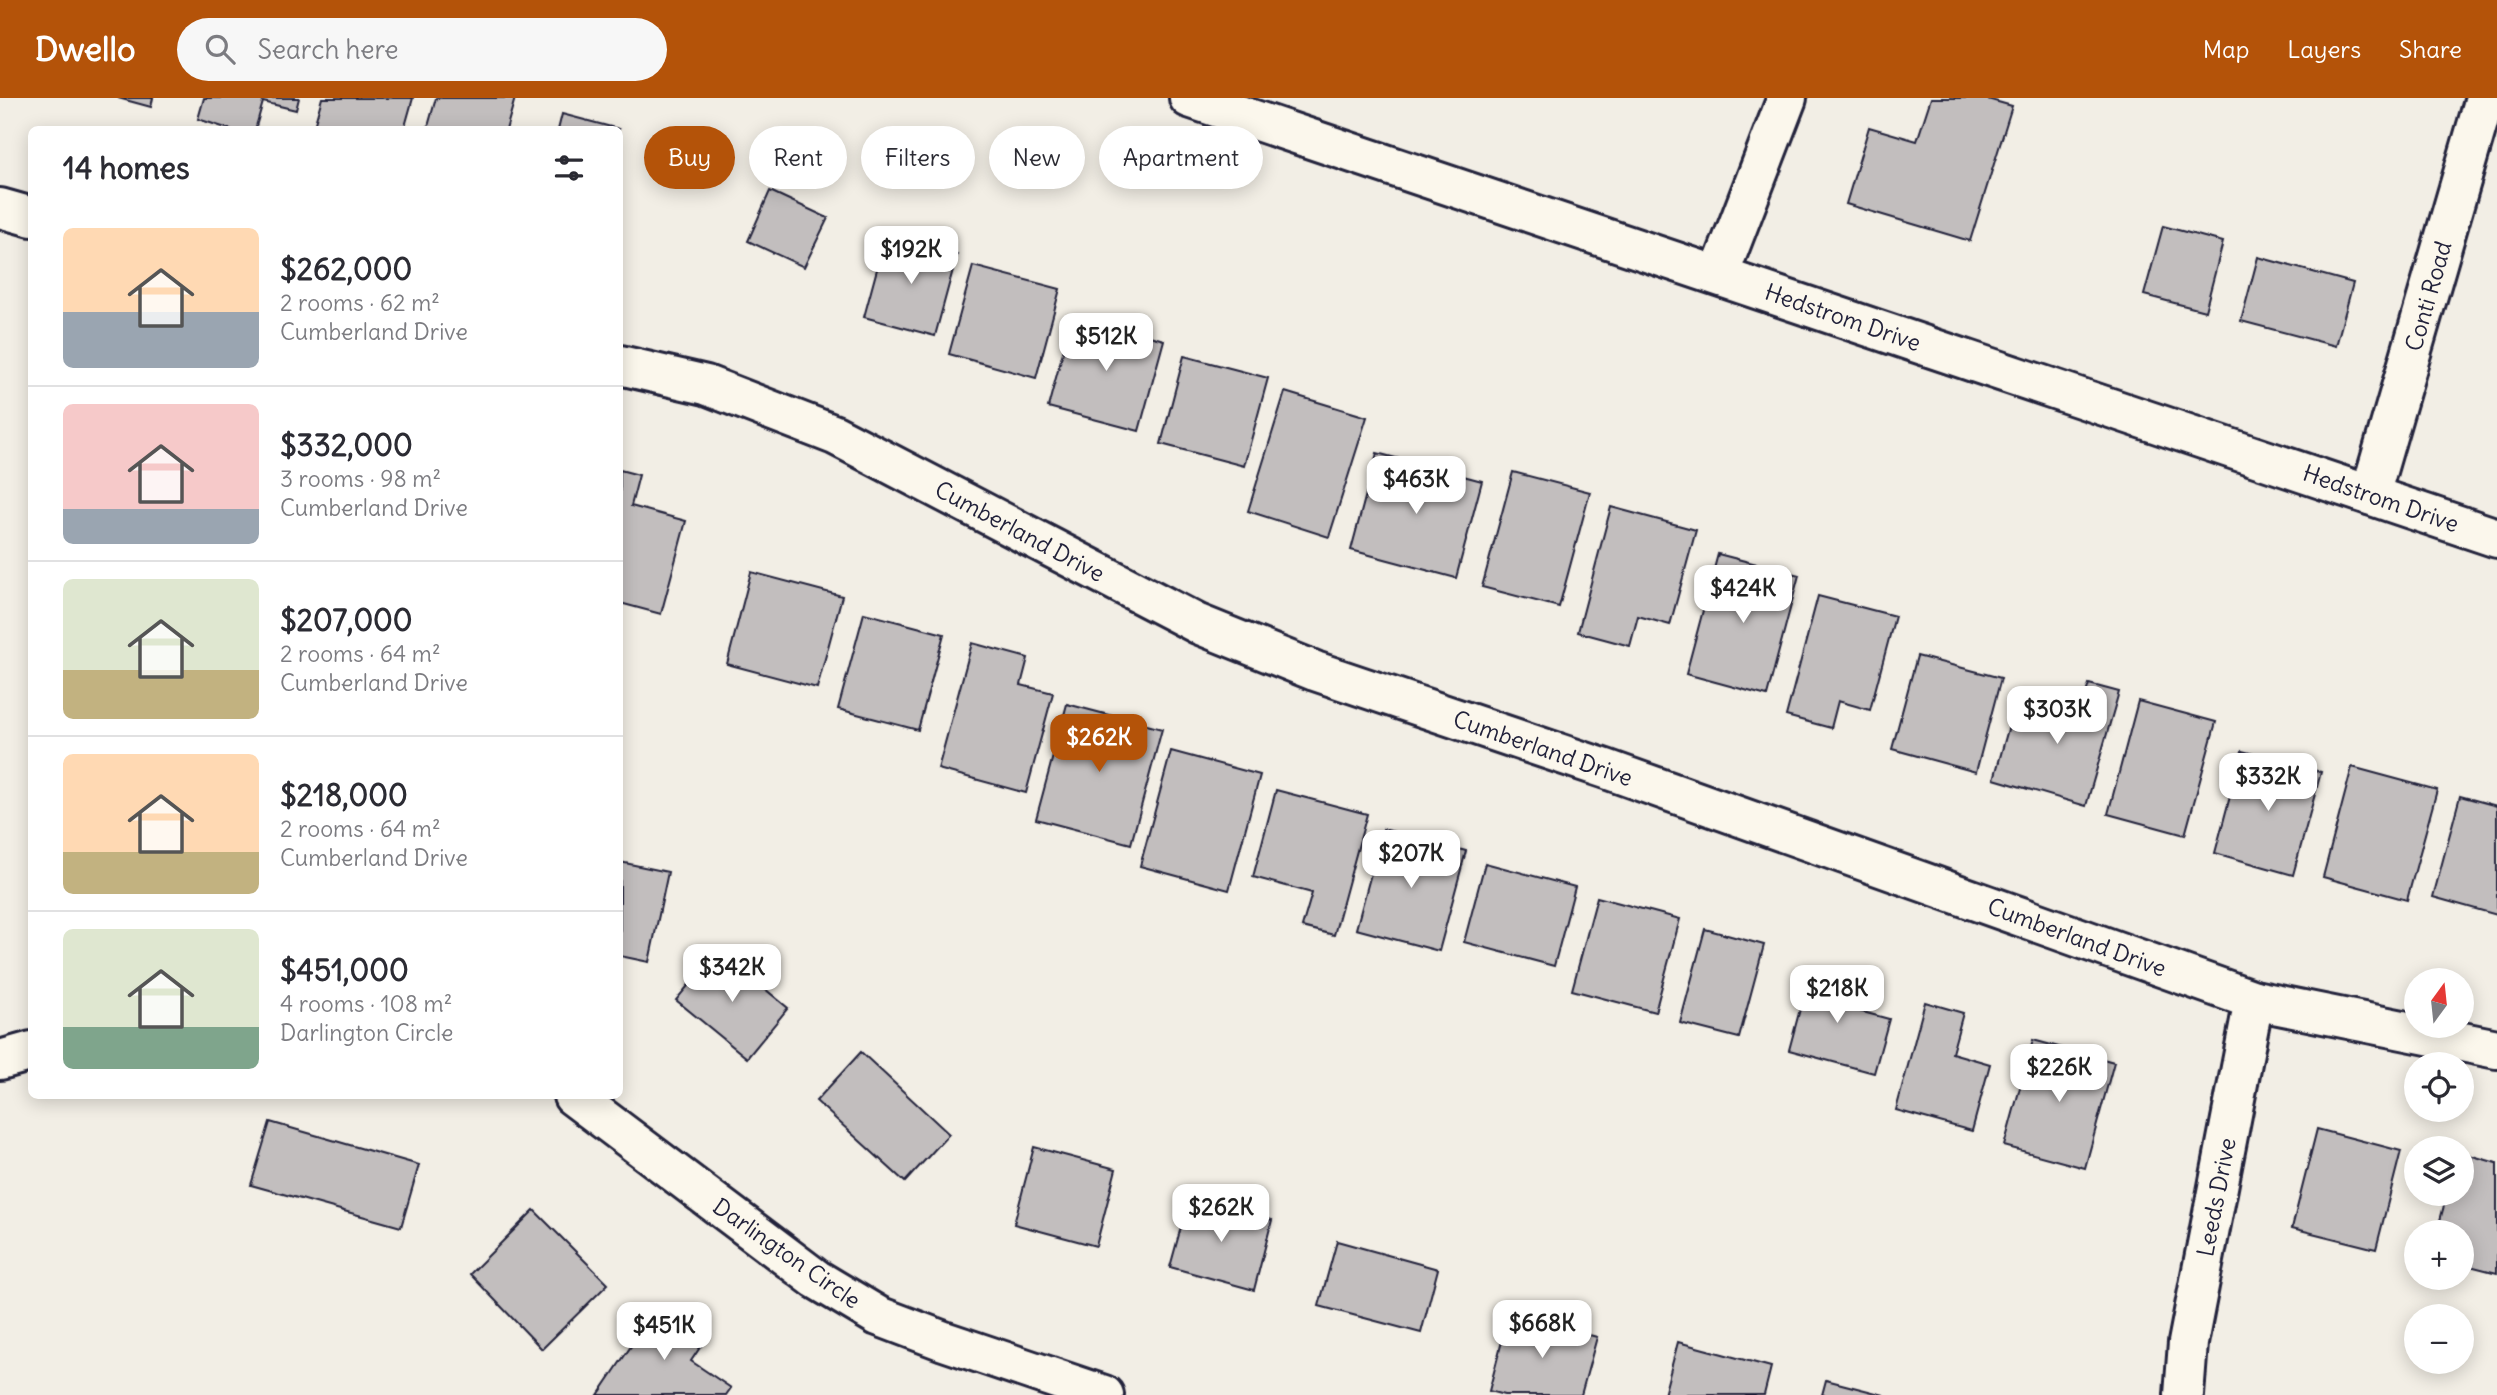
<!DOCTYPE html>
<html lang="en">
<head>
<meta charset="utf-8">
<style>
  body { margin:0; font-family:Delius,sans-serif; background:#f7f7f7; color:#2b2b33; height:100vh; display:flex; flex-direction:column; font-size:26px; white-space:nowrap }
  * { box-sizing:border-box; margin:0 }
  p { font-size:23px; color:#7c7c81 }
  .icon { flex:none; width:38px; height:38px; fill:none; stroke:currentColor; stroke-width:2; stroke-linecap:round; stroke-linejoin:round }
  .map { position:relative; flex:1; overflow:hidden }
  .sheet { position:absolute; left:28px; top:28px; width:595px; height:973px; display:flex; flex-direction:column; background:#fff; border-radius:10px; box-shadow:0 4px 18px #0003 }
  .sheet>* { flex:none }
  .guide { position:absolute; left:644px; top:28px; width:665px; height:63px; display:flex; gap:14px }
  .needle { width:46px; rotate:15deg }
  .buttons { position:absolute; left:2404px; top:870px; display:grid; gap:14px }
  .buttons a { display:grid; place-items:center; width:70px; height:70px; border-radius:50%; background:#fff; box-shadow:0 4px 18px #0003; font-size:35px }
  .price { position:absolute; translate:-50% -60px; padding:0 16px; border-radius:14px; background:#fff; color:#222; font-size:23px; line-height:46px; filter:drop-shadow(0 2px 4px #0008) }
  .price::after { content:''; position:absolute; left:50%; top:42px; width:21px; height:16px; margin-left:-10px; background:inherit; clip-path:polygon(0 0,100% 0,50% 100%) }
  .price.active { background:#b45309; color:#fff }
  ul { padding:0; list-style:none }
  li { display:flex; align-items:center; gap:21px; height:175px; padding:0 35px }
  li+li { border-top:2px solid #e1e1e2 }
  li span { display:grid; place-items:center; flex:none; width:196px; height:140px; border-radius:10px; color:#555 }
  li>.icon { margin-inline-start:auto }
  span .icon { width:84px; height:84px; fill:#fffc; stroke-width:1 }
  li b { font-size:30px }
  h2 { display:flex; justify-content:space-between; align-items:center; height:84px; padding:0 35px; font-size:30px }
  .tag { padding:0 24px; border-radius:32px; background:#fff; box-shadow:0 4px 18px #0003; font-size:24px; line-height:63px }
  .tag.active { background:#b45309; color:#fff }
  header { display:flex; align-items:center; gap:42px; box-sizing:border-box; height:98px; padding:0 35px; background:#b45309; color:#fff }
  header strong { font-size:33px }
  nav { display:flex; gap:38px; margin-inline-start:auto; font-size:24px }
  .search { width:490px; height:63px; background:#f7f7f7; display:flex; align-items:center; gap:18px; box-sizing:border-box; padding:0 24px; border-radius:38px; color:#7c7c81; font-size:26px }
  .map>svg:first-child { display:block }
</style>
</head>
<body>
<header>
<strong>Dwello</strong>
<div class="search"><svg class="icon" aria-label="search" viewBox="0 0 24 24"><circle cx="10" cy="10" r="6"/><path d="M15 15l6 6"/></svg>Search here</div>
<nav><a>Map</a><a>Layers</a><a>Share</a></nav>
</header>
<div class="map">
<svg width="2497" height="1297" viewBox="0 0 2497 1297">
  <rect width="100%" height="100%" fill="#f2eee5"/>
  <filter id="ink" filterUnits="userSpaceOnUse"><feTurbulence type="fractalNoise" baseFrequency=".0143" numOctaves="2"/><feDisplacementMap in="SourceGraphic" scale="14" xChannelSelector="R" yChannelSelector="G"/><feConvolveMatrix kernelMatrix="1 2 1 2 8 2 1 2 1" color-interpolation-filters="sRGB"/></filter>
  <g filter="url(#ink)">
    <g fill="#c2bebe" stroke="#22223b" stroke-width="2">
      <path d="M 118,0 L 153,0 L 151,9 Z"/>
      <path d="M 204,0 L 299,0 L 296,12 L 263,4 L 255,32 L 232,32 L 198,21 Z"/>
      <path d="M 322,0 L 413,0 L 404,32 L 313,32 Z"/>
      <path d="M 436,0 L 515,0 L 506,32 L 427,32 Z"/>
      <path d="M 1931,0 L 1984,0 L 2012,8 L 1970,143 L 1846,106 L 1869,29 L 1917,43 Z"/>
      <path d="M 562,16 L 619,31 L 618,32 L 558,32 Z"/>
      <path d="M 770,93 L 828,120 L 804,169 L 748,143 Z"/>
      <path d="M 2163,128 L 2223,144 L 2205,213 L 2144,197 Z"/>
      <path d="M 886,138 L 957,157 L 935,238 L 864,219 Z"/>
      <path d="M 2258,159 L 2353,185 L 2336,248 L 2241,223 Z"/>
      <path d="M 973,168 L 1060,191 L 1036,280 L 949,256 Z"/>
      <path d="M 1073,217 L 1164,242 L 1139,333 L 1048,309 Z"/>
      <path d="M 1184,258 L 1268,280 L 1244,368 L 1161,346 Z"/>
      <path d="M 1285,294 L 1367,319 L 1329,439 L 1248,413 Z"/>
      <path d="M 1377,355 L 1482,383 L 1456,480 L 1351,452 Z"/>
      <path d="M 620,372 L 639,377 L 631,408 L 686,423 L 661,516 L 620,505 Z"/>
      <path d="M 1513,374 L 1590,394 L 1559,509 L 1482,489 Z"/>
      <path d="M 1611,409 L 1696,432 L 1670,527 L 1638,518 L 1630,548 L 1578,534 Z"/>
      <path d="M 1718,456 L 1799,477 L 1767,598 L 1686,576 Z"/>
      <path d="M 751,474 L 842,498 L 817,590 L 727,566 Z"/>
      <path d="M 1818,498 L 1895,518 L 1870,612 L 1838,603 L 1831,630 L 1786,618 Z"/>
      <path d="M 864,515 L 944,536 L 918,632 L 838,611 Z"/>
      <path d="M 972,545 L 1028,560 L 1021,587 L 1053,595 L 1026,695 L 938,671 Z"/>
      <path d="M 1917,558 L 2001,580 L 1976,674 L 1892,651 Z"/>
      <path d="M 2089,586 L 2119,594 L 2086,708 L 1994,681 L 2017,599 L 2079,617 Z"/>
      <path d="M 2138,603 L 2216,624 L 2185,737 L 2108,716 Z"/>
      <path d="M 1067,606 L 1162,631 L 1131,746 L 1036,721 Z"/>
      <path d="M 1171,653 L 1260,677 L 1229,792 L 1140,768 Z"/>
      <path d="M 2242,653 L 2321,674 L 2293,777 L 2215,755 Z"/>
      <path d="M 2352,669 L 2437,692 L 2407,802 L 2323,779 Z"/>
      <path d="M 1276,692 L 1367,716 L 1334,837 L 1302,829 L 1312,795 L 1253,779 Z"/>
      <path d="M 2460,698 L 2497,708 L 2497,817 L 2433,799 Z"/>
      <path d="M 1383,731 L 1466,753 L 1439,853 L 1356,831 Z"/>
      <path d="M 620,764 L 668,774 L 649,864 L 620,858 Z"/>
      <path d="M 1485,765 L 1575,789 L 1554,868 L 1464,844 Z"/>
      <path d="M 1597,799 L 1680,821 L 1655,914 L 1572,892 Z"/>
      <path d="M 1705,831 L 1764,847 L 1739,940 L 1680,925 Z"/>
      <path d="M 718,852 L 788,910 L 747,960 L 676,902 Z"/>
      <path d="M 1811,870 L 1852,881 L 1844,909 L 1889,921 L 1874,975 L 1789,952 Z"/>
      <path d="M 1925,904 L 1963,915 L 1952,955 L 1990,966 L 1972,1033 L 1896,1012 Z"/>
      <path d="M 2033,942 L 2114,964 L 2085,1070 L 2004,1048 Z"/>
      <path d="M 861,954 L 949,1036 L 905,1084 L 816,1003 Z"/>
      <path d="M 270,1024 L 419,1067 L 401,1129 L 251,1087 Z"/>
      <path d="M 2317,1031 L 2401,1053 L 2376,1151 L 2292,1130 Z"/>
      <path d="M 1034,1049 L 1116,1071 L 1096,1148 L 1014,1126 Z"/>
      <path d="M 2462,1055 L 2497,1065 L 2497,1175 L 2462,1166 L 2462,1134 L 2437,1134 L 2447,1096 L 2462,1096 Z"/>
      <path d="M 1189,1100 L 1272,1122 L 1254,1192 L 1170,1169 Z"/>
      <path d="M 534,1112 L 608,1186 L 542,1251 L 470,1176 Z"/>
      <path d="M 1337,1143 L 1438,1171 L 1421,1235 L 1319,1208 Z"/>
      <path d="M 659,1207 L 707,1239 L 691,1263 L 731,1290 L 726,1297 L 598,1297 Z"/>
      <path d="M 1509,1216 L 1597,1239 L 1581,1297 L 1504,1297 L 1489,1293 Z"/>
      <path d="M 1678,1244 L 1771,1269 L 1764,1297 L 1664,1297 Z"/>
      <path d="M 1826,1282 L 1884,1297 L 1822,1297 Z"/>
    </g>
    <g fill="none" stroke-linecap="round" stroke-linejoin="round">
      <g stroke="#22223b" stroke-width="44">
        <g id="street">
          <path d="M 0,110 L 32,119"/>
          <path d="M 1719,177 L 1787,0"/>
          <path d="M 620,267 L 706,287 L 835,337 L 1198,526 L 1315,573 L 1606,671 L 2254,902 L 2497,951"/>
          <path d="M 2370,397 L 2485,0"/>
          <path d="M 0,962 L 32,953"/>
          <path d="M 573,998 L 816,1181 L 878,1218 L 944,1243 L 1104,1297"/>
          <path d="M 2184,1297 L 2188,1245 L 2254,902"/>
        </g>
      </g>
      <g stroke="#22223b" stroke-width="44">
        <path id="secondary" d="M 1189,0 L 2497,440"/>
      </g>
      <use href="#street" stroke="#fbf7ec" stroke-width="38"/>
      <use href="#secondary" stroke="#fbf7ec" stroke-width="38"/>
    </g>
  </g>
  <g text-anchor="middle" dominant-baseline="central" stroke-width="5" stroke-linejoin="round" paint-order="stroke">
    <g font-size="23" fill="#22223b" stroke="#fbf7ec">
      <text transform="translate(2428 198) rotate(-74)">Conti Road</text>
      <text transform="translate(1843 219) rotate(19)">Hedstrom Drive</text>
      <text transform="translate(2381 400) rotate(19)">Hedstrom Drive</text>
      <text transform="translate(1020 433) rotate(28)">Cumberland Drive</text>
      <text transform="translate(1543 650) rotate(19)">Cumberland Drive</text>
      <text transform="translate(2077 839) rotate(20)">Cumberland Drive</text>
      <text transform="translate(2216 1099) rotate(-79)">Leeds Drive</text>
      <text transform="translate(787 1155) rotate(35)">Darlington Circle</text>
    </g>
  </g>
</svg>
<div class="buttons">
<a><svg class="needle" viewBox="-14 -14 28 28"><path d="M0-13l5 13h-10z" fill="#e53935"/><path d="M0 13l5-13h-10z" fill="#7c7c81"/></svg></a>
<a><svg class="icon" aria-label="locate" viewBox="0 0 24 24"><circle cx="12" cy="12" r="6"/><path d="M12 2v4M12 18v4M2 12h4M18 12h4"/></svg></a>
<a><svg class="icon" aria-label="layers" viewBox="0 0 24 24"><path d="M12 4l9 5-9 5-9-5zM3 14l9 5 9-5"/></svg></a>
<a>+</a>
<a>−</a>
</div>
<b class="price" style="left:911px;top:188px">$192K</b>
<b class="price" style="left:1106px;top:275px">$512K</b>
<b class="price" style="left:1416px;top:418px">$463K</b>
<b class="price" style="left:1743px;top:527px">$424K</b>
<b class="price" style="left:2057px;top:648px">$303K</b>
<b class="price active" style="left:1099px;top:676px">$262K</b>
<b class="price" style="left:2268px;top:715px">$332K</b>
<b class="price" style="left:1411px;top:792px">$207K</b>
<b class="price" style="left:732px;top:906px">$342K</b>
<b class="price" style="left:1837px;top:927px">$218K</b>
<b class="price" style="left:2059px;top:1006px">$226K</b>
<b class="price" style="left:1221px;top:1146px">$262K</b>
<b class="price" style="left:1542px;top:1262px">$668K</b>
<b class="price" style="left:664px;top:1264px">$451K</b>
<div class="guide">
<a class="tag active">Buy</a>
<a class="tag">Rent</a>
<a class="tag">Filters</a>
<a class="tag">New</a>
<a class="tag">Apartment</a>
</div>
<section class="sheet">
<h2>14 homes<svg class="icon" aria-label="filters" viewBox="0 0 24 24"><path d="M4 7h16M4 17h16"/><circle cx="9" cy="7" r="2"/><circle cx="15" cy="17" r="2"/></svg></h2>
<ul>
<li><span style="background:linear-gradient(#ffd9b3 60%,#9aa5b1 0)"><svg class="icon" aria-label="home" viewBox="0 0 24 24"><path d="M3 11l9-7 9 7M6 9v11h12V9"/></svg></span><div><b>$262,000</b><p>2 rooms · 62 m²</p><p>Cumberland Drive</p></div></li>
<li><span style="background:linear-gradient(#f6c9c9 75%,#9aa5b1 0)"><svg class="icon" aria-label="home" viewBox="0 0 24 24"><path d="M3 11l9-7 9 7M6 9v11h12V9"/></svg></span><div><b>$332,000</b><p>3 rooms · 98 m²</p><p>Cumberland Drive</p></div></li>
<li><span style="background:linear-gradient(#dfe7d0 65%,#c2b280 0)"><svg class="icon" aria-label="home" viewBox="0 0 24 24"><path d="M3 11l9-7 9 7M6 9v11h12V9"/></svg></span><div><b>$207,000</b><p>2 rooms · 64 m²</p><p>Cumberland Drive</p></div></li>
<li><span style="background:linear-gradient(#ffd9b3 70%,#c2b280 0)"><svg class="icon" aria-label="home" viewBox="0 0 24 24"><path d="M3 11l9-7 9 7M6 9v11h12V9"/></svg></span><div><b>$218,000</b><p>2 rooms · 64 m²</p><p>Cumberland Drive</p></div></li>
<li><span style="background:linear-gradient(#dfe7d0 70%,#7fa58c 0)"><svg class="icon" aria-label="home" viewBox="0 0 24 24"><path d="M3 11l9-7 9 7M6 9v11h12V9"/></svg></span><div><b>$451,000</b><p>4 rooms · 108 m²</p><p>Darlington Circle</p></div></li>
</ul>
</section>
</div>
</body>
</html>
